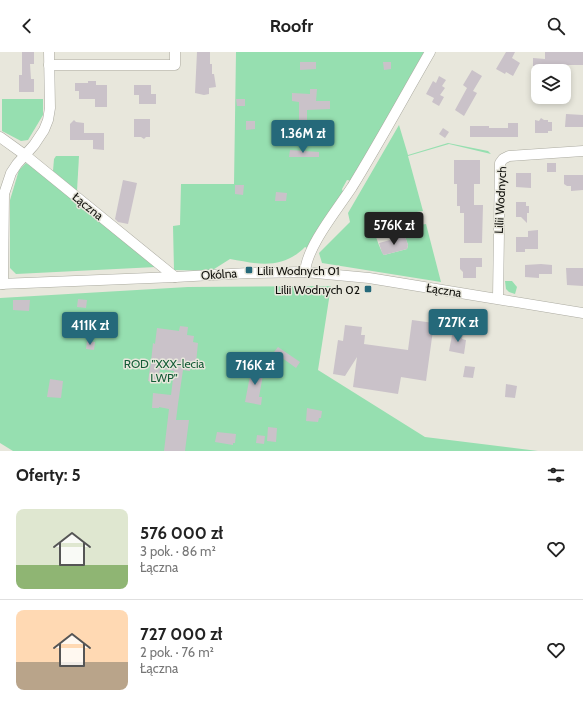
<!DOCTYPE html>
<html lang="pl">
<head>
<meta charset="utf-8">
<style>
  body { margin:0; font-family:Cabin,sans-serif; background:#f6f6f6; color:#222; height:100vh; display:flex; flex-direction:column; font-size:15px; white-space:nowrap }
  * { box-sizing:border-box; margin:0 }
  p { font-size:13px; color:#767676 }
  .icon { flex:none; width:22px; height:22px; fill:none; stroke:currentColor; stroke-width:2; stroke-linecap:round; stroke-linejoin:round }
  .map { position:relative; height:399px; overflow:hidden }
  .side { display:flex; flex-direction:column; background:#fff; flex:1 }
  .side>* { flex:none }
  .tools { position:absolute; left:531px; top:12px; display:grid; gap:8px }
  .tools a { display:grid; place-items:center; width:40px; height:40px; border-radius:8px; background:#fff; box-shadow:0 2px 6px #0003; font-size:20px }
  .price { position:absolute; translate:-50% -34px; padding:0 9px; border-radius:4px; background:#25697a; color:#fff; font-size:13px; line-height:26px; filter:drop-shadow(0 1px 2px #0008) }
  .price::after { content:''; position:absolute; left:50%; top:24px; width:12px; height:9px; margin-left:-6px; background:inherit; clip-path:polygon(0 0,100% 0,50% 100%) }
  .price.current { background:#222; color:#fff }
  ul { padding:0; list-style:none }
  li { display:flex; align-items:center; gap:12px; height:100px; padding:0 16px }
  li+li { border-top:1px solid #e0e0e0 }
  li span { display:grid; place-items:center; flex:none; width:112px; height:80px; border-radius:8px; color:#555 }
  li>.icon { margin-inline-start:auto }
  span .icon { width:48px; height:48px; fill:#fffc; stroke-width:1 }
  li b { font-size:17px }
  h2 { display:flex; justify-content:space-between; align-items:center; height:48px; padding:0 16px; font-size:17px }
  header { display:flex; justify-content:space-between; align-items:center; height:52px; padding:0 16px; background:#fff; font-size:18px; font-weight:800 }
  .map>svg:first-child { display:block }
</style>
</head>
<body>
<header><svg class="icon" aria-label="back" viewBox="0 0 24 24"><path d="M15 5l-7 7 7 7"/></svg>Roofr<svg class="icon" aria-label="search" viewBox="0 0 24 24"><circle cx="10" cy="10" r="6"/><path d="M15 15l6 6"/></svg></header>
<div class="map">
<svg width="583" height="399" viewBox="0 0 583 399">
  <rect width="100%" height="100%" fill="#e8e7dc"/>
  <g fill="#96dfb0">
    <path d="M 236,0 L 424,0 L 352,129 L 347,128 L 342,137 L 343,140 L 307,196 L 305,195 C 282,218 258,212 230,207 L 211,219 L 174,218 L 173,174 L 180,173 L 181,132 L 234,132 Z"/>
    <path d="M 2,47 L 43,47 L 43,63 L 28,88 L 21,89 L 2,79 Z"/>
    <path d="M 399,73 L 408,103 L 448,91 L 488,99 L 491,102 L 449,92 L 408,104 L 423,159 L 391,164 L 391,169 L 376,173 L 374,180 C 377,187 380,198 384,203 L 407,197 L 408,193 L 405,184 L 401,185 L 399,179 L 401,176 L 426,172 L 441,230 L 322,211 L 319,201 L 350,170 L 348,161 Z"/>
    <path d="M 56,104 L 79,104 L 77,139 L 53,119 L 54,107 Z"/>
    <path d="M 26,111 L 47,125 L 156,215 L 16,222 L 10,216 L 10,148 L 19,118 Z"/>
    <path d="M 505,229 L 512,229 L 517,235 L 515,242 L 509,240 L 506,237 Z"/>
    <path d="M 331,234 L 318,318 L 425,385 L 538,399 L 13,399 L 0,391 L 0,246 L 188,235 Z"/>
  </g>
  <g fill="#cac2c9">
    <path d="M 22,0 L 34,0 L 34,12 L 30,12 L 31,27 L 34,27 L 34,40 L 19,40 L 19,23 L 22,23 Z"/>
    <path d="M 197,0 L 210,0 L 210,12 L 212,12 L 212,22 L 214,22 L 216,35 L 209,36 L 209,42 L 204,43 L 195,41 Z"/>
    <path d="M 506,0 L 515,0 L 512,6 L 520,11 L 513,24 L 506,20 L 505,22 L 496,17 Z"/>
    <path d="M 545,0 L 583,0 L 583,13 L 552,13 L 552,19 L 533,19 L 533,6 L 545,7 Z"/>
    <path d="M 300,10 L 316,10 L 316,17 L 300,18 Z"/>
    <path d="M 383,10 L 391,10 L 391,17 L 384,18 Z"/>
    <path d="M 472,18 L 482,24 L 473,39 L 477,41 L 464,64 L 455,58 L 467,36 L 463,33 Z"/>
    <path d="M 439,24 L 446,28 L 442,34 L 445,36 L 440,43 L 444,45 L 439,54 L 432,50 L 434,46 L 426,42 L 433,29 L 436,31 Z"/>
    <path d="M 88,29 L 96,29 L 96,33 L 107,33 L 107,55 L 95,55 L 95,47 L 79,47 L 79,39 L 75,39 L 75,31 L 88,31 Z"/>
    <path d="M 134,33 L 151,33 L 151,42 L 156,42 L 156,52 L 139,52 L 139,43 L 134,43 Z"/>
    <path d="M 310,37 L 317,37 L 316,49 L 330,49 L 330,57 L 307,58 L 307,73 L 320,74 L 320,81 L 299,82 L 299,50 L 292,49 L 292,41 L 310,42 Z"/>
    <path d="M 236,47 L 245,47 L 245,54 L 237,54 Z"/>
    <path d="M 566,62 L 583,63 L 583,75 L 565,75 Z"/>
    <path d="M 541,66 L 544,68 L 548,68 L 548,70 L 552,70 L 552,79 L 548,79 L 548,81 L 535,81 L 535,68 L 539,69 Z"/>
    <path d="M 134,67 L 150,67 L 150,85 L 146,85 L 144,87 L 141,85 L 134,85 Z"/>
    <path d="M 74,68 L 76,70 L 84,71 L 84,81 L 104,81 L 104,98 L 93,97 L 93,88 L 70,88 L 70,72 Z"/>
    <path d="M 246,69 L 255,69 L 255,77 L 246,78 Z"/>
    <path d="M 508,71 L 518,71 L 518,85 L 470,85 L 470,74 L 489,74 L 489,76 L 508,76 Z"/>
    <path d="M 443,76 L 449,80 L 445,86 L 439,82 Z"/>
    <path d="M 290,98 L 319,100 L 319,105 L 289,105 Z"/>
    <path d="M 454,108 L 480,108 L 480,132 L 474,132 L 474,153 L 483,153 L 482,191 L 464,191 L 464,161 L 460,161 L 460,154 L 457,154 L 457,132 L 454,132 Z"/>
    <rect x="547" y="111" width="9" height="9"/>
    <path d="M 516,121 L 531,121 L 531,136 L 516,135 Z"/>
    <path d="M 564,123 L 583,123 L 583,138 L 571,139 L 571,134 L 567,134 L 564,132 Z"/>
    <path d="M 123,128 L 137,131 L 128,172 L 118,170 L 115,167 Z"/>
    <path d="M 235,133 L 244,133 L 243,143 L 235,142 Z"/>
    <path d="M 276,140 L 287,141 L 286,149 L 275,149 Z"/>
    <path d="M 516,150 L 526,150 L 526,154 L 529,154 L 529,161 L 527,161 L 527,171 L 521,165 L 516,165 Z"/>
    <path d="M 538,178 L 538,197 L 525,197 L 525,200 L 516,200 L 516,185 L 528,185 L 528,179 Z"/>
    <path d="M 405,184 L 408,193 L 407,197 L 384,203 L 382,201 L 379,191 Z"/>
    <path d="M 460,206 L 482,206 L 482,215 L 476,215 L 476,226 L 463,226 L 463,220 L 460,217 Z"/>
    <path d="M 541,212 L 552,213 L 552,222 L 539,222 L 539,226 L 525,225 L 525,213 Z"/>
    <path d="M 566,216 L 583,216 L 583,234 L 567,233 Z"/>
    <path d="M 78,247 L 87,248 L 86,256 L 77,255 Z"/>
    <path d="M 13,248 L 30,248 L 29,259 L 13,258 Z"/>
    <path d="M 412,268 L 434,271 L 426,329 L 401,325 L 398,342 L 353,335 L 357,305 L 345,324 L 333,322 L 338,288 L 343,289 L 345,273 L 362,275 L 361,283 L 365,283 L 364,292 L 408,298 Z"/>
    <path d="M 180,274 L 188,275 L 187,283 L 194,284 L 193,290 L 198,291 L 196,311 L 191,310 L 190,319 L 183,318 L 178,352 L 176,368 L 189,368 L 185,399 L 164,399 L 169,357 L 159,355 L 159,356 L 152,356 L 153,341 L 171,343 L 174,319 L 160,317 L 158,331 L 148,329 L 151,310 L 153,291 L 155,292 L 157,276 L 179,279 Z"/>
    <path d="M 453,278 L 463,280 L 462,287 L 466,288 L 464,302 L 449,299 Z"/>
    <path d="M 87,289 L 95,290 L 94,298 L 86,297 Z"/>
    <path d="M 278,295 L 300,310 L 296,316 L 274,300 Z"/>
    <path d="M 253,314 L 264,317 L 259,345 L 262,345 L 261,353 L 245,350 L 249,329 Z"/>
    <path d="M 465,314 L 475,315 L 473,326 L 463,325 Z"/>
    <path d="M 50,327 L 63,329 L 61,346 L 47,345 Z"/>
    <path d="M 506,332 L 517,334 L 515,346 L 505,345 Z"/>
    <path d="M 307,356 L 322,359 L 321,366 L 319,366 L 318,370 L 306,369 Z"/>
    <path d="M 268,375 L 277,376 L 276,390 L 267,389 Z"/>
    <path d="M 217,380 L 236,382 L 235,391 L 233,391 L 233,393 L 215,390 Z"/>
    <path d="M 257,383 L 265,384 L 264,392 L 256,391 Z"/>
  </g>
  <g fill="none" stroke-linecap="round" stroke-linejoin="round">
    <g stroke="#abaaa0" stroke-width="11">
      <g id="street">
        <path d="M 49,13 L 175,13 L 175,0"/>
        <path d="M 0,85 L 25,103 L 175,225"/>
        <path d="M 305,220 C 307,194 337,158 352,135 C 379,91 404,45 430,0"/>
        <path d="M 0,232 L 175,225 L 249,221 L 305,220 L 369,226 L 583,261"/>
        <path d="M 3,232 L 4,142 L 11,121 L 17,112 L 34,93 L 44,78 L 48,68 L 50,56 L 49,0"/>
        <path d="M 498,246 L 500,111 L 503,107 L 509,104 L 583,99"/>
      </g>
    </g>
    <use href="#street" stroke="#fff" stroke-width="10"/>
  </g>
  <g fill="#25697a" stroke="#e8e7dc" stroke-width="1.5">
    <rect x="245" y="214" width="8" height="8" rx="2"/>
    <rect x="364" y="233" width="8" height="8" rx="2"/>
  </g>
  <g text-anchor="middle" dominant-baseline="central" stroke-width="3" stroke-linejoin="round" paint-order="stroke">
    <g font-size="12" fill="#10100c" stroke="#e8e7dc">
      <text transform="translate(500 148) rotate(-87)">Lilii Wodnych</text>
      <text transform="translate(88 154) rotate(39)">Łączna</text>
      <text transform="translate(219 222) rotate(-4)">Okólna</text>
      <text transform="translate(444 238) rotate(9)">Łączna</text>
    </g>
    <g font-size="12" fill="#10100c" stroke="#e8e7dc" text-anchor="start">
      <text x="257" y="218">Lilii Wodnych 01</text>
      <text x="360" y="237" text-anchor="end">Lilii Wodnych 02</text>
    </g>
    <g font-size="12" fill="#155c37" stroke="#e8e7dc">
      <text x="164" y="311">ROD "XXX-lecia<tspan x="164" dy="14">LWP"</tspan></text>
    </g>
  </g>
</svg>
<div class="tools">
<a><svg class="icon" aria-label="layers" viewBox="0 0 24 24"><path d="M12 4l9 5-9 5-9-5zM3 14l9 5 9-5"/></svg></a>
</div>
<b class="price" style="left:303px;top:102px">1.36M zł</b>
<b class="price current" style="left:394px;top:194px">576K zł</b>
<b class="price" style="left:458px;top:291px">727K zł</b>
<b class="price" style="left:90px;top:294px">411K zł</b>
<b class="price" style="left:255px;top:334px">716K zł</b>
</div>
<section class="side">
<h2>Oferty: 5<svg class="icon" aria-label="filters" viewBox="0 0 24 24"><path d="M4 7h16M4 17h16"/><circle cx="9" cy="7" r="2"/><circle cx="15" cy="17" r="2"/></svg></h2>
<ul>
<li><span style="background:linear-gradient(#dfe7d0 70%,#8fb573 0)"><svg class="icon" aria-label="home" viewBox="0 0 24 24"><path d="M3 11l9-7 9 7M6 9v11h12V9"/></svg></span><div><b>576 000 zł</b><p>3 pok. · 86 m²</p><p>Łączna</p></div><svg class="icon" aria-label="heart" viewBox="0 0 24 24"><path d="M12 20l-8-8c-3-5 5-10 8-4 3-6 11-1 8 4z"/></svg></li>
<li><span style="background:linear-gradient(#ffd9b3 65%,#b9a48a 0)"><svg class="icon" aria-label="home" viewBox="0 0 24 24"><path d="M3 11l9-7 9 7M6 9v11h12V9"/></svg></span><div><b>727 000 zł</b><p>2 pok. · 76 m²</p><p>Łączna</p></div><svg class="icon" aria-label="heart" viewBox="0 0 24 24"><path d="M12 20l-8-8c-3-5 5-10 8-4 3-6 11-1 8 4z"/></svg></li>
</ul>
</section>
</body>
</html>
